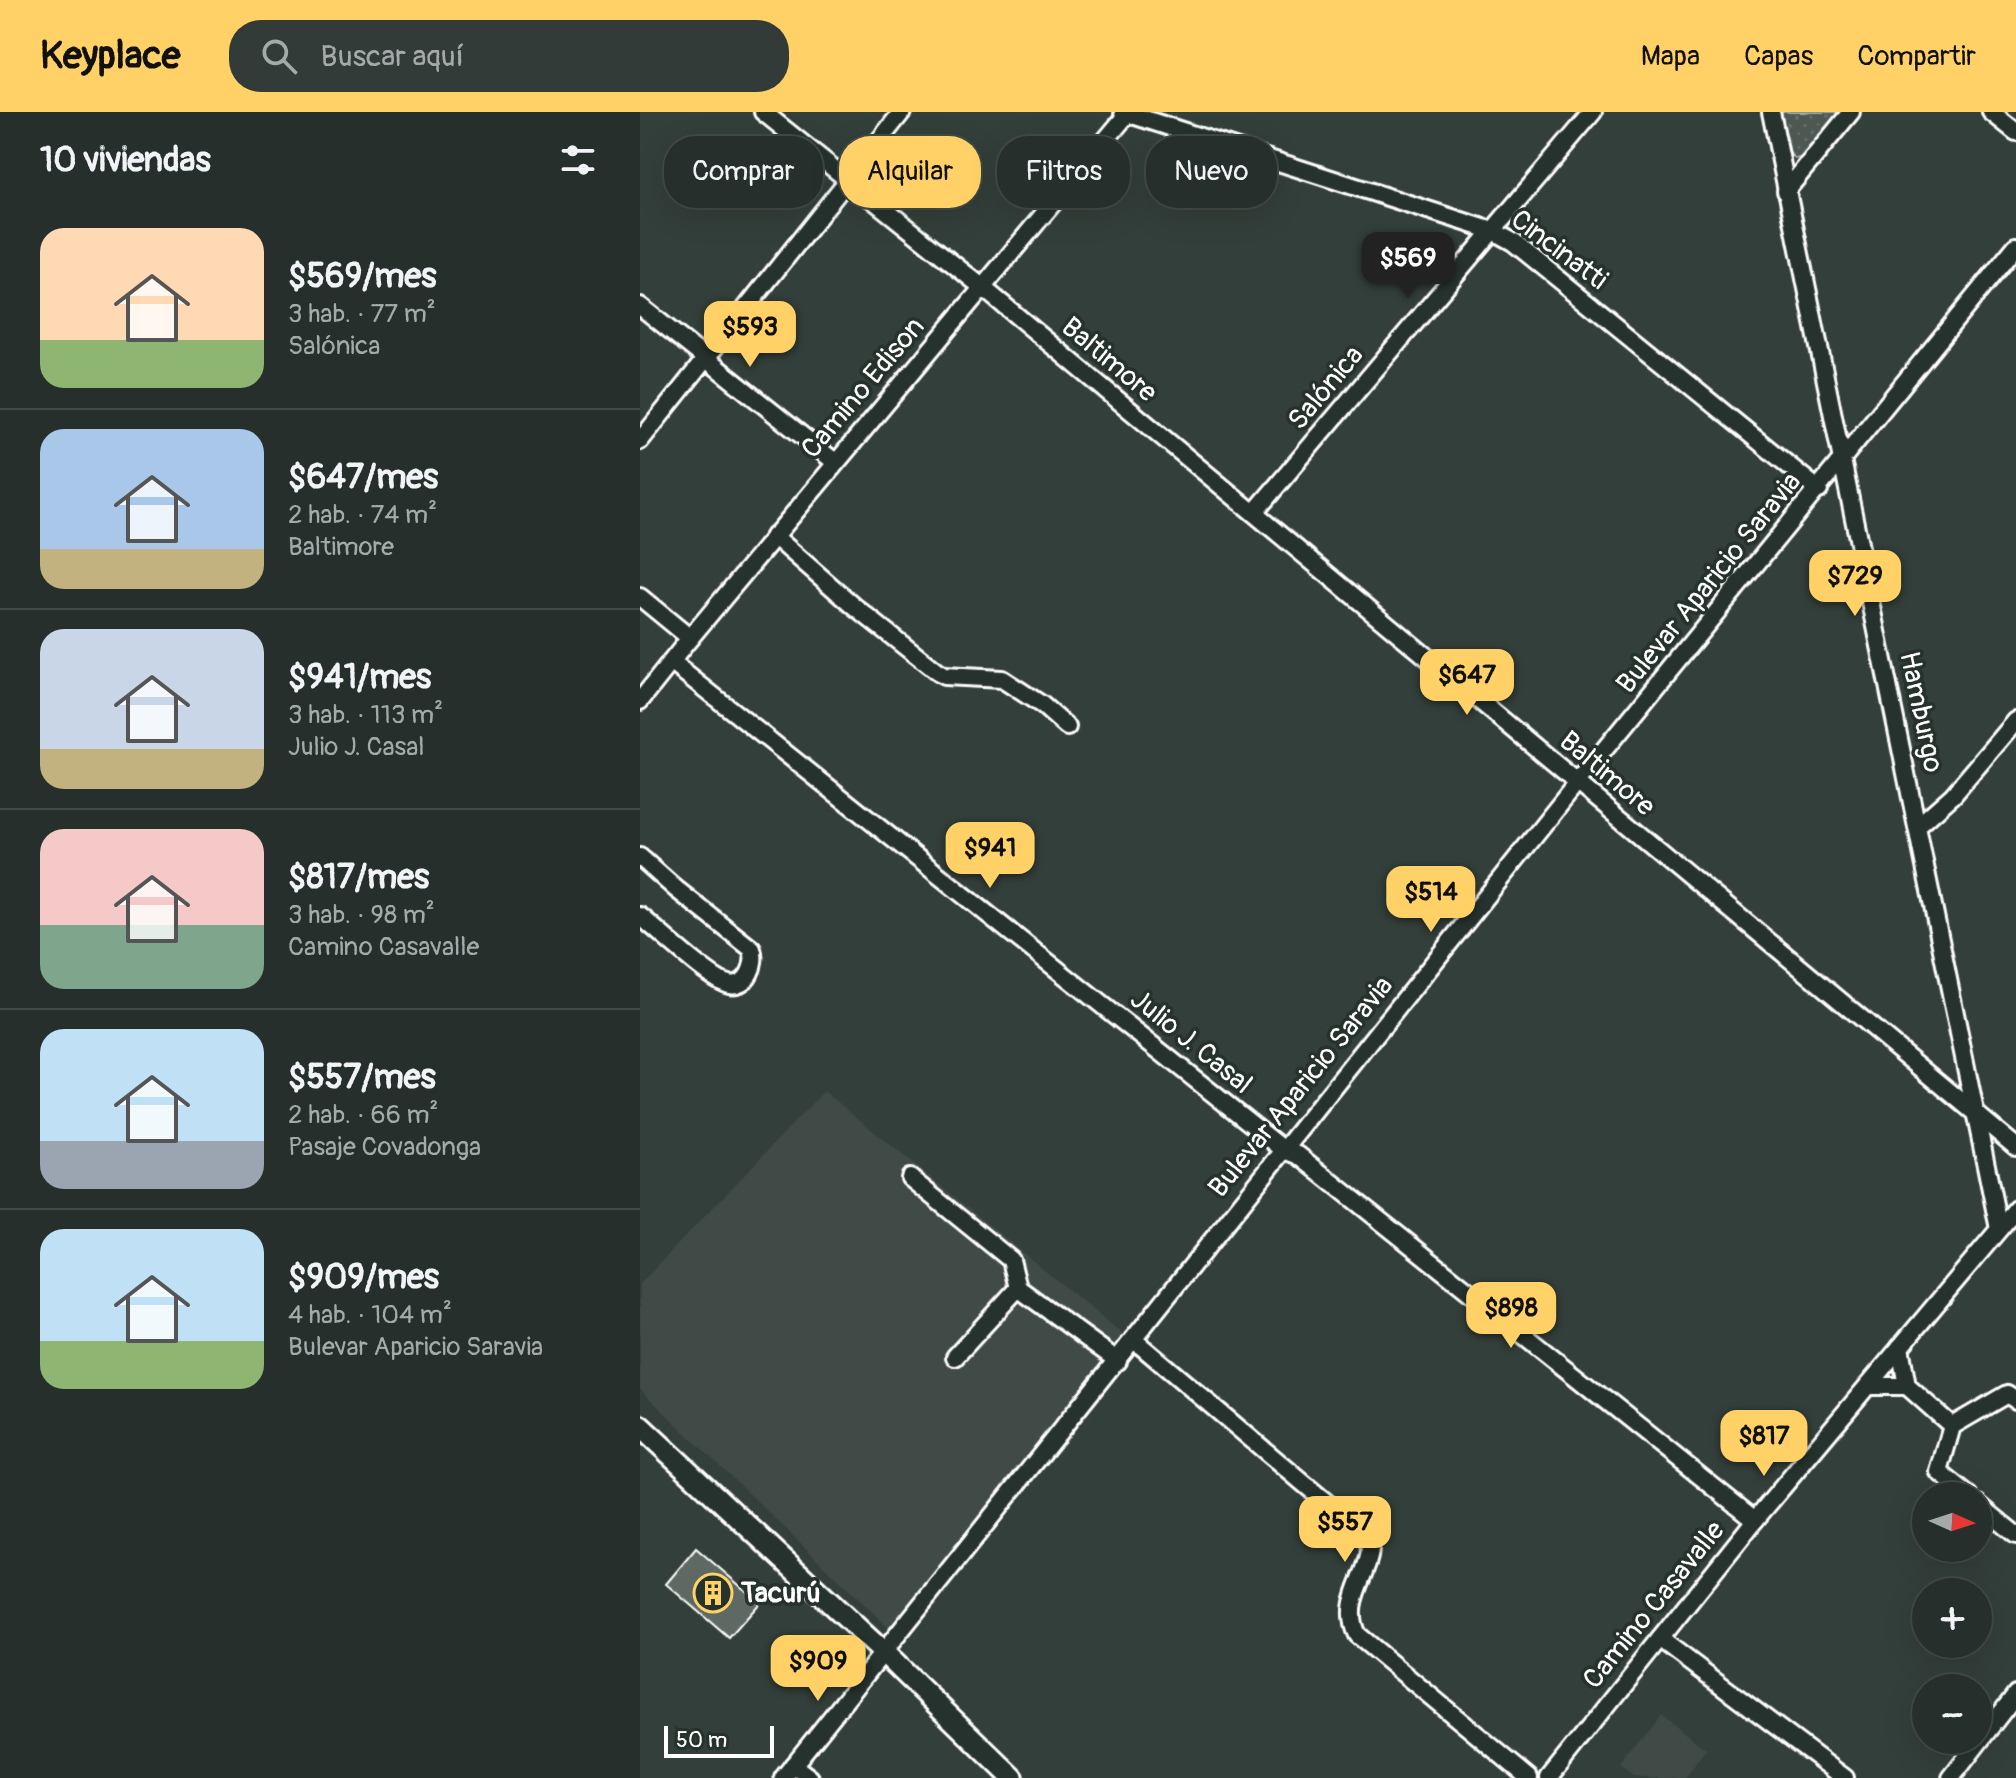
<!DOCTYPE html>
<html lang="es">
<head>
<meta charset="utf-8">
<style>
  body { margin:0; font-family:Pangolin,sans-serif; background:#323b38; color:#f1f3f6; height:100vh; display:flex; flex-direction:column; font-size:30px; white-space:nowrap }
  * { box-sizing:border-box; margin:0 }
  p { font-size:26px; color:#a4a9a9 }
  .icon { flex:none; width:44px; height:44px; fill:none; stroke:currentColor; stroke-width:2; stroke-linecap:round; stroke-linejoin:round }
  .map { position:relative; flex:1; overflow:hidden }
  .panel { display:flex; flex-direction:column; background:#262f2c; width:640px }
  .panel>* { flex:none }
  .hud { position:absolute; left:24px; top:24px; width:760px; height:72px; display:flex; gap:16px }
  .needle { width:52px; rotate:93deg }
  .buttons { position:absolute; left:1272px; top:1370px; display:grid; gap:16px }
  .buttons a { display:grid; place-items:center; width:80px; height:80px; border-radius:50%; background:#262f2c; box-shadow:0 8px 32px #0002,0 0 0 2px #424a48; font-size:40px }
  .scale { position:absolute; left:24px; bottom:20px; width:110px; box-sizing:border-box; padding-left:8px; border:4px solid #fff; border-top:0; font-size:22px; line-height:28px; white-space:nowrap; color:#fff; -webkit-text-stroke:6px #26332d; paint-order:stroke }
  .price { position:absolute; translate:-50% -68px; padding:0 18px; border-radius:16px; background:#ffd166; color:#111; font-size:26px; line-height:52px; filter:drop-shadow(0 2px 4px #0008) }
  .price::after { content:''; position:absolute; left:50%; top:48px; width:24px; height:18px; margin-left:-12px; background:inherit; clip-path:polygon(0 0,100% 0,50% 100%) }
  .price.current { background:#222; color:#fff }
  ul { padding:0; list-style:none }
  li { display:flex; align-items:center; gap:24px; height:200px; padding:0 40px }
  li+li { border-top:2px solid #424a48 }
  li span { display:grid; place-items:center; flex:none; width:224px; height:160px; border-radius:24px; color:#555 }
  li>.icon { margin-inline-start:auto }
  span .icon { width:96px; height:96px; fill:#fffc; stroke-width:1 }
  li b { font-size:34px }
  h2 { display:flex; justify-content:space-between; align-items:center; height:96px; padding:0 40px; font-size:34px }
  .tag { padding:0 28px; border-radius:32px; background:#262f2c; box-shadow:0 8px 32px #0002,0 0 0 2px #424a48; font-size:28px; line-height:72px }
  .tag.current { background:#ffd166; color:#111 }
  header { display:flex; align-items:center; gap:48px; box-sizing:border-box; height:112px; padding:0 40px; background:#ffd166; color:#111 }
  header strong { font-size:38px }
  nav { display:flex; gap:44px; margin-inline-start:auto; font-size:28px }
  .search { width:560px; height:72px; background:#323b38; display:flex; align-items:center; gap:20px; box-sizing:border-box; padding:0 28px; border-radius:32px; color:#a4a9a9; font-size:30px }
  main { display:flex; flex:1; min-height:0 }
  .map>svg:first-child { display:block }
</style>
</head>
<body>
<header>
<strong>Keyplace</strong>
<div class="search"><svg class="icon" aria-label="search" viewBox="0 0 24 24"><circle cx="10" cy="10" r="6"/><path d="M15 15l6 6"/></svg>Buscar aquí</div>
<nav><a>Mapa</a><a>Capas</a><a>Compartir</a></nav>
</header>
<main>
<section class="panel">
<h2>10 viviendas<svg class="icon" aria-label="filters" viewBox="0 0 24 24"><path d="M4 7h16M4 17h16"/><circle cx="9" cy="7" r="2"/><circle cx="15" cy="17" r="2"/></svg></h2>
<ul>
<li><span style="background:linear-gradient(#ffd9b3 70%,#8fb573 0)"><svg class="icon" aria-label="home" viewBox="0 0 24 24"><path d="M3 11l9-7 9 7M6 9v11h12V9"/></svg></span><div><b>$569/mes</b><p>3 hab. · 77 m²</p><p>Salónica</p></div></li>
<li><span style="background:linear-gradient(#a9c7e8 75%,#c2b280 0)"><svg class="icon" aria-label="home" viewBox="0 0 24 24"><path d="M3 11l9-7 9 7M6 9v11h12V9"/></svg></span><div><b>$647/mes</b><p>2 hab. · 74 m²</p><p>Baltimore</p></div></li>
<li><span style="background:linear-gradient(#c9d6e8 75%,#c2b280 0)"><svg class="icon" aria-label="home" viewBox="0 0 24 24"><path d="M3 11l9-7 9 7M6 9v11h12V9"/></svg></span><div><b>$941/mes</b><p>3 hab. · 113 m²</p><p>Julio J. Casal</p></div></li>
<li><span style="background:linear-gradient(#f6c9c9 60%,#7fa58c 0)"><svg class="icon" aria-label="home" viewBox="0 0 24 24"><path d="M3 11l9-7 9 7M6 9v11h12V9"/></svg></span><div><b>$817/mes</b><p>3 hab. · 98 m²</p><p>Camino Casavalle</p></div></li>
<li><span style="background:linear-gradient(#bfe0f5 70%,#9aa5b1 0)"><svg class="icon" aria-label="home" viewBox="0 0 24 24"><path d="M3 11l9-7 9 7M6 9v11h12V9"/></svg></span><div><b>$557/mes</b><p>2 hab. · 66 m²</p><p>Pasaje Covadonga</p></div></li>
<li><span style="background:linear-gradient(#bfe0f5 70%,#8fb573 0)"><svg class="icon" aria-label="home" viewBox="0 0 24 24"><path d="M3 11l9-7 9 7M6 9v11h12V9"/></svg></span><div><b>$909/mes</b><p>4 hab. · 104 m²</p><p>Bulevar Aparicio Saravia</p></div></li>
</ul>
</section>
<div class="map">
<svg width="1376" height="1666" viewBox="0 0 1376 1666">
  <defs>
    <pattern id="grass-dots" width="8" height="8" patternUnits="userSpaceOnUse" patternTransform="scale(2)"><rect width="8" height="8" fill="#4d5853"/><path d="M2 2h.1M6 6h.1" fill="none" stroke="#68716d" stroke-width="1.8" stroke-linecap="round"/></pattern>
  </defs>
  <rect width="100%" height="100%" fill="#333f3a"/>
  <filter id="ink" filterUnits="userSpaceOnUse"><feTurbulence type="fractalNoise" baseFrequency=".0125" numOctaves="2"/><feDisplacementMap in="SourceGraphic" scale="16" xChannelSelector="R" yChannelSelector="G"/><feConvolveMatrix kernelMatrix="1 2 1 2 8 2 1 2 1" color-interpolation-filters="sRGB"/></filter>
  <g filter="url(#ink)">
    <g fill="#404c47">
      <path d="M 184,979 L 489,1227 L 252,1519 L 0,1277 L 0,1172 Z"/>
      <path d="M 1021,1603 L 1066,1637 L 1045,1666 L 994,1666 L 981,1656 Z"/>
    </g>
    <path fill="url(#grass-dots)" stroke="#a6aca9" stroke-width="2" d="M 1141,0 L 1202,0 L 1168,43 L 1156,47 L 1150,42 Z"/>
    <path fill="#5f6964" stroke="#fff" stroke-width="2" d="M 56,1436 L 120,1491 L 89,1526 L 26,1472 Z"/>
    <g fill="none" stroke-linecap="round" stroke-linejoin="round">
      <g stroke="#fff" stroke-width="22">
        <g id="minor">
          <path d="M 123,0 L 342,175 L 1376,1035"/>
          <path d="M 483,0 L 853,119 L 873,130 L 1179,378"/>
          <path d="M 1131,0 L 1359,1117"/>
          <path d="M 1351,0 L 1376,20"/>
          <path d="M 1146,79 L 1211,0"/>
          <path d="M 0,194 L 195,350"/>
          <path d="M 0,329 L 262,0"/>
          <path d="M 614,401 L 953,0"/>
          <path d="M 134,424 L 215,495 L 297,560 L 304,564 L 362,567 L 402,593 L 427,615"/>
          <path d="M 0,485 L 50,526"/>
          <path d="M 31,550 L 644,1038 L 658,1043 L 1115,1408"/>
          <path d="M 0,589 L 50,526 L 489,0"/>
          <path d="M 1278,714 L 1313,683 L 1376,609"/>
          <path d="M 0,745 L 36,777 L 112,837 C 117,851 108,876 89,872 C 71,869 18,818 0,804"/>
          <path d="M 270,1066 L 371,1148 L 378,1176 L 478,1249"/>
          <path d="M 494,1228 L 726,1424 C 743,1450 697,1483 717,1523 L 889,1666"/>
          <path d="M 1260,1235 L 1267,1274 L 1312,1314"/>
          <path d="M 315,1245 L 378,1176"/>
          <path d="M 1228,1274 L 1267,1274"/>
          <path d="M 1329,1384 L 1299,1360 L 1312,1314 L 1367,1282 L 1376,1288"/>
          <path d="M 1338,1392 L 1376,1423"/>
          <path d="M 1020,1527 L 1205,1666"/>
          <path d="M 153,1653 L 170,1666"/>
          <path d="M 143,1666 L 937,671 L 1376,134"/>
          <path d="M 909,1666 L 1115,1408 L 1376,1097"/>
          <path d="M 1311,1666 L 1376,1582"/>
        </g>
      </g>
      <g stroke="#fff" stroke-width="26">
        <path id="major" d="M 0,1314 L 243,1540 L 373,1666"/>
      </g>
      <use href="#minor" stroke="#26332d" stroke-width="16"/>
      <use href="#major" stroke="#26332d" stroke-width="20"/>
    </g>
  </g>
  <defs>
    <g id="building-ring" transform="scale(2)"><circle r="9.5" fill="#26332d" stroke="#ffd166" stroke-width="1.5"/><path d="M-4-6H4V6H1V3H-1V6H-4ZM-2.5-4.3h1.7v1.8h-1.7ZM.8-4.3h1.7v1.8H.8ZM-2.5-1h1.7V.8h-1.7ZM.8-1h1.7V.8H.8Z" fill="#ffd166"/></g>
  </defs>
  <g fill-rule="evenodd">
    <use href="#building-ring" x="73" y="1481"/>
  </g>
  <g text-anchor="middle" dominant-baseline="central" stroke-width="7" stroke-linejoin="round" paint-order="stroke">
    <g font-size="28" fill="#fff" stroke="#26332d">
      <text transform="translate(919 138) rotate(37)">Cincinatti</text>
      <text transform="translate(469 248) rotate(40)">Baltimore</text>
      <text transform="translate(223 276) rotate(-50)">Camino Edison</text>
      <text transform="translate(686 276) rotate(-50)">Salónica</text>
      <text transform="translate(1069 471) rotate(-51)">Bulevar Aparicio Saravia</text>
      <text transform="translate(1281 600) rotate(78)">Hamburgo</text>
      <text transform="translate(967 662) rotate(40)">Baltimore</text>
      <text transform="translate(551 930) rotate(39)">Julio J. Casal</text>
      <text transform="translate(661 975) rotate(-51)">Bulevar Aparicio Saravia</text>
      <text transform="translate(1014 1493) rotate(-51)">Camino Casavalle</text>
    </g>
    <g font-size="28" font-weight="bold" fill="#fff" stroke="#26332d" text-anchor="start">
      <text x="101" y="1481">Tacurú</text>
    </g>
  </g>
</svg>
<div class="buttons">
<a><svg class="needle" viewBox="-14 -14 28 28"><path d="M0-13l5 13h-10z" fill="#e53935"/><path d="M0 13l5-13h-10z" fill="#a4a9a9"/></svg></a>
<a>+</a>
<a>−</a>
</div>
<div class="scale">50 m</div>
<b class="price current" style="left:768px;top:188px">$569</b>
<b class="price" style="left:110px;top:257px">$593</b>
<b class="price" style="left:1215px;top:506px">$729</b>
<b class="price" style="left:827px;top:605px">$647</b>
<b class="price" style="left:350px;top:778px">$941</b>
<b class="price" style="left:791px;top:822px">$514</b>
<b class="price" style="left:871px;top:1238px">$898</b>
<b class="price" style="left:1124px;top:1366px">$817</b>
<b class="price" style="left:705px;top:1452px">$557</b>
<b class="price" style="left:178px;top:1591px">$909</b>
<div class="hud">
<a class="tag">Comprar</a>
<a class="tag current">Alquilar</a>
<a class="tag">Filtros</a>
<a class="tag">Nuevo</a>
</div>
</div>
</main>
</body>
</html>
